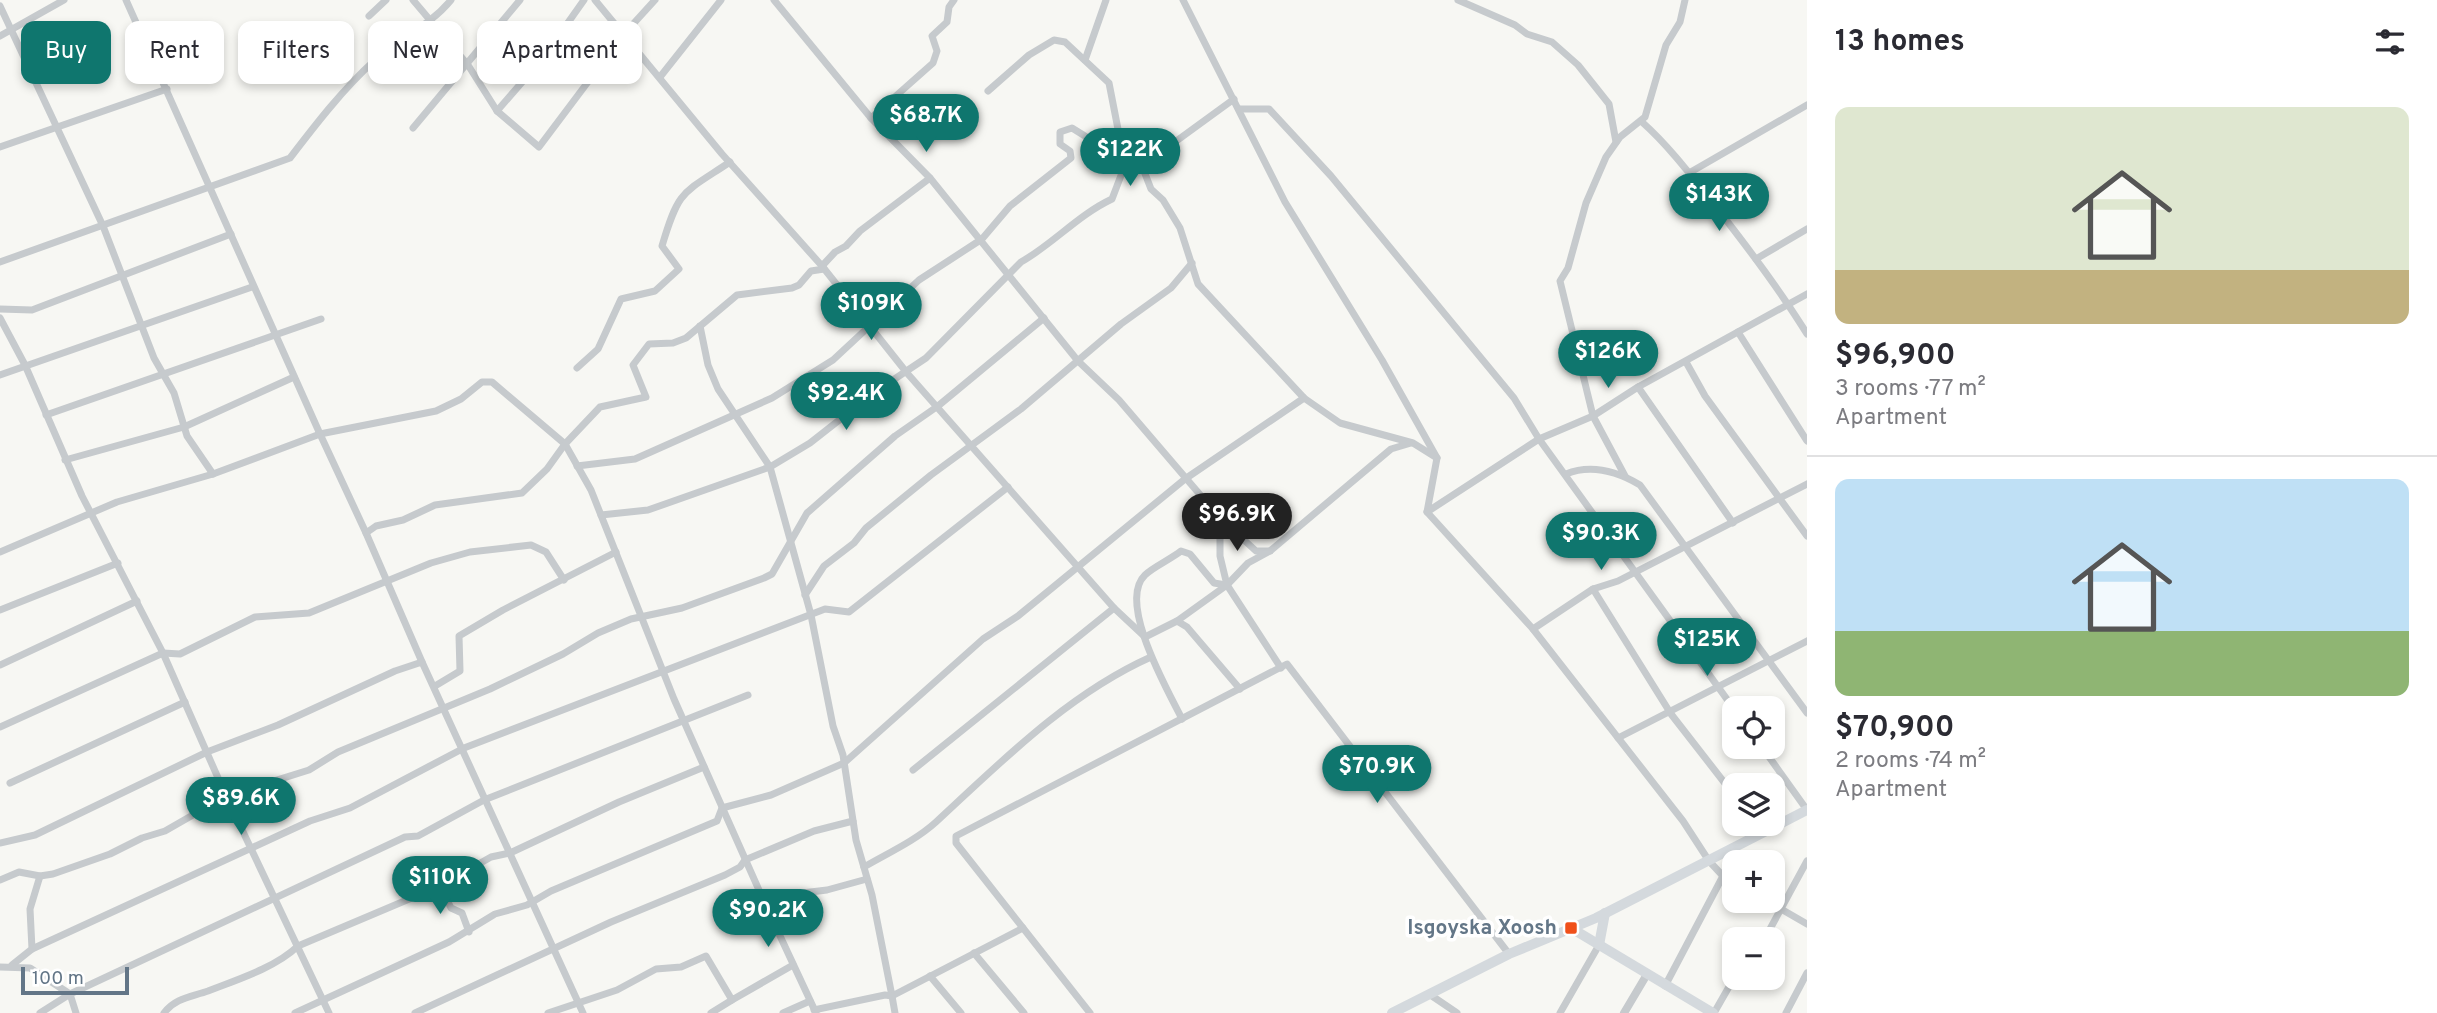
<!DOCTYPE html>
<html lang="en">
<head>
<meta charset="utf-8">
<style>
  body { margin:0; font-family:Overpass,sans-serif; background:#f7f7f7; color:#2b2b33; height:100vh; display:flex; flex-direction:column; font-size:26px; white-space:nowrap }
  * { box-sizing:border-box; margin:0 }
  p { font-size:23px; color:#7c7c81 }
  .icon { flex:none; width:38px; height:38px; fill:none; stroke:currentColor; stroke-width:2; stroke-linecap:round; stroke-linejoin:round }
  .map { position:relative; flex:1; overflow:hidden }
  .side { display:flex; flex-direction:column; background:#fff; width:630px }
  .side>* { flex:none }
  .hud { position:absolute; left:21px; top:21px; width:665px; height:63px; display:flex; gap:14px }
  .buttons { position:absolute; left:1722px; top:696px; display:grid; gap:14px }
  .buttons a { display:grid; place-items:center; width:63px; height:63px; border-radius:14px; background:#fff; box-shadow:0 4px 10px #0003; font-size:35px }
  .scale { position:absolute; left:21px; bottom:18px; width:108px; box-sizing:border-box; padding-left:7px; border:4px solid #637687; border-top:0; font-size:19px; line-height:24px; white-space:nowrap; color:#637687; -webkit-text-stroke:5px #fff; paint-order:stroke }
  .price { position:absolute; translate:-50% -60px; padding:0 16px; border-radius:24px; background:#0f766e; color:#fff; font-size:23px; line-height:46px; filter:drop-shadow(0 2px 4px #0008) }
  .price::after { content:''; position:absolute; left:50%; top:42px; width:21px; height:16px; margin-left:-10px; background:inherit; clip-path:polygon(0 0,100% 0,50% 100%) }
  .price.current { background:#222; color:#fff }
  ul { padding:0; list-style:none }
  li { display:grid; align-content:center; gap:14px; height:371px; padding:0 28px }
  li+li { border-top:2px solid #e1e1e2 }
  li span { display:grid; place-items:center; height:217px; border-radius:14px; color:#555 }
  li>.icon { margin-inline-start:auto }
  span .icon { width:126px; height:126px; fill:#fffc; stroke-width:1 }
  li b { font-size:30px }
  h2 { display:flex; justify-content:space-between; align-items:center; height:84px; padding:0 28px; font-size:30px }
  .chip { padding:0 24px; border-radius:14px; background:#fff; box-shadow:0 4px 10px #0003; font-size:24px; line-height:63px }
  .chip.current { background:#0f766e; color:#fff }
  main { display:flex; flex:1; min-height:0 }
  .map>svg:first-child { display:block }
</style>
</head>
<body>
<main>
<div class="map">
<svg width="1807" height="1013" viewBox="0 0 1807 1013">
  <rect width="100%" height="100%" fill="#f7f7f3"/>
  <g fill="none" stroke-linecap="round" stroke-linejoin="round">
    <g stroke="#c6cacd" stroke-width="7">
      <path d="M 126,0 L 320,434 L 436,411 L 461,399 L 482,382 L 492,382 L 565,444 L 591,490 L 674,699 L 767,908"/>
      <path d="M 413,0 L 468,65 L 497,111 L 539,147 L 624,34 L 655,0"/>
      <path d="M 595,0 L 722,154 L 822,266 L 907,373 L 1114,608 L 1145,637 L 1177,621 L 1187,627 L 1240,689"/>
      <path d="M 774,0 L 871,118"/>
      <path d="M 1183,0 L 1285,202 L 1382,360 L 1437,458 L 1427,512 L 1533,629 L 1683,821 L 1709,861 L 1723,876 L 1734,883"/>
      <path d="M 1458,0 L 1515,25 L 1527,34 L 1552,42 L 1578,65 L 1609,104 L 1616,142"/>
      <path d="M 0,6 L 103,226 L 154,358 L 174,393 L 187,436 L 213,474"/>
      <path d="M 369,16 L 386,0"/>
      <path d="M 0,36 L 64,0"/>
      <path d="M 1085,60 L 1106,0"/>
      <path d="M 660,77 L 721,0"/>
      <path d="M 1239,109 L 1269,109 L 1331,176 L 1514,398 L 1539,439 L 1734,709"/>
      <path d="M 497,111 L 543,58 L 584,0"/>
      <path d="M 1642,122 C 1670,147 1693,178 1716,207 C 1749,249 1780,290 1807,334"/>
      <path d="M 413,128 L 520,0"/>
      <path d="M 0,147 L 167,89"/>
      <path d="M 1142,166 L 1234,99"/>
      <path d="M 1689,173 L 1807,105"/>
      <path d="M 930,178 L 1078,361 L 1119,400 L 1220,518 L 1220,556 L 1227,585 L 1281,668"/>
      <path d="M 1756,259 L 1807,229"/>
      <path d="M 0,262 L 290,158 C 316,124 343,89 375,60 C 399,38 430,26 451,0"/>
      <path d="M 822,266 L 835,252 L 846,246 L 860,231 L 930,178 L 871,118 L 933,63 L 937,51 L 932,36 L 947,22 L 949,7 L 954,0"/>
      <path d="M 0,309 L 32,310 L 231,234"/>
      <path d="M 0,318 L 25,365 L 82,496 L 163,653 L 226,796 L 329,1013"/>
      <path d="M 700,326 L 708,365 L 718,389 L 770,467 L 811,615 L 833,726 L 843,755 L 856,840 L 872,895 L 892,996 L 1023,928"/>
      <path d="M 1738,332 L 1807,441"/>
      <path d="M 1686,362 L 1705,396 L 1807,536"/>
      <path d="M 577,368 L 598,349 L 621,299 L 655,291 L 679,269 L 662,246 C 679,189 682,194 730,162"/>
      <path d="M 0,375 L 252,287"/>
      <path d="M 1638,387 L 1733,523"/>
      <path d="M 46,415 L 321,319"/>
      <path d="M 65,460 L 184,427 L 294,377"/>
      <path d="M 577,466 L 635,459 L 772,398 L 833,360 L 919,280 L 982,239 L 1010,206 L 1071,158 L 1070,151 L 1060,144 L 1060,132 L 1072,128 L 1101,146 L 1122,151 L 1142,166 L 1151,189 L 1163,200 L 1180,228 L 1198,284 L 1304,398 L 1340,423 L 1413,443 L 1437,458"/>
      <path d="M 1566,474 C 1591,464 1618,472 1640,485 L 1807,713"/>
      <path d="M 1625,476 L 1593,416 L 1560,281 L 1568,268 L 1586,203 L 1606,157 L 1620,137 L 1645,117 L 1666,45 L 1680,22 L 1685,0"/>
      <path d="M 1427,512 L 1539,439 L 1593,416 L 1638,387 L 1807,294"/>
      <path d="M 601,515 L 648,510 L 770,467 L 810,443 L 875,392 L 926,358 L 1021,262 C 1053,244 1078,215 1112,199 L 1125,165 L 1109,83 L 1065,42 L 1054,40 L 1029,55 L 988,91"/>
      <path d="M 1220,518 L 1256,551 L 1270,551"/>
      <path d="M 366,533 L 422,662"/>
      <path d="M 0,552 L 117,502 L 213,474 L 320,434 L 366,533 L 376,526 L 403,520 L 435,505 L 522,493 L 547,469 L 565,444 L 600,407 L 646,397 L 633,365 L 649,344 L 673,343 L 686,338 L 737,295 L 792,288 L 799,285 L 811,271 L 824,269"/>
      <path d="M 1593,589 L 1671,714 L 1734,795"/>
      <path d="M 805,595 L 824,566 L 854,543 L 866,528 L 931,475 L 1021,409 L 1121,324 L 1171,288 L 1192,263"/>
      <path d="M 0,610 L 118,563"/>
      <path d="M 1177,621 L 1227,585 L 1248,563 L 1270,551 L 1391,449 L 1411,443"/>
      <path d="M 1533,629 L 1593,589 L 1618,581 L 1807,484"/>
      <path d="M 0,665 L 137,601"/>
      <path d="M 435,686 L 460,671 L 459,636 L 503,610 L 616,552"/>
      <path d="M 1182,719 C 1167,689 1117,602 1145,575 C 1153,567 1171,559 1181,551 L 1190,554 L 1214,583 L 1226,585"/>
      <path d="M 0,727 L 163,653 L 180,654 L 255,617 L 309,613 L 431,563 L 470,552 L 531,545 L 546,552 L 564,580"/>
      <path d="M 1618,738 L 1807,641"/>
      <path d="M 1762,747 L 1807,810"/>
      <path d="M 913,770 L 1114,608"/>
      <path d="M 10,783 L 185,702"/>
      <path d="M 0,843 L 35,835 L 207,752 L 278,725 L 395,671 L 422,662 L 583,1013"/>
      <path d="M 864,867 C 888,853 915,841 936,822 C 1001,762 1068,694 1151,657"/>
      <path d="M 0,880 L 19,872 L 40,876 L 53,874 L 110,854 L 142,838 L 165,831 L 226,796 L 309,770 L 338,752 L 490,689 L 563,654 L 598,633 L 631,619 L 682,608 L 764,578 L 772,574 L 807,513 L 895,436 L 938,406 L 1044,318"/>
      <path d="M 440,886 L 451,908 L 462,913 L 469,932"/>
      <path d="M 1767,901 L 1807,924"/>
      <path d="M 1764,940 L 1807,861"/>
      <path d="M 32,949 L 310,821 L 350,808 L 464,748 L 825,609 L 849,612 L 1008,487"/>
      <path d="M 974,953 L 1024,1013"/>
      <path d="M 12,965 L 32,949 L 30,909 L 40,876"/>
      <path d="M 0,967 L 30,968 L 70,994 L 76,1013"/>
      <path d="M 930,976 L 961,1013"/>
      <path d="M 1665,986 L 1723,876"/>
      <path d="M 1432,996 L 1457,1013"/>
      <path d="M 814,1010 L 885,995 L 892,996 L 895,1013"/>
      <path d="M 40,1013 L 70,994 L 405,837 L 418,836 L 484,800 L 748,695"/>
      <path d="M 164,1013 C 175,998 191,997 208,991 C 236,980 275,968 298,946 L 440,886 L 491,857 L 510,853 L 619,802 L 704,767"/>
      <path d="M 295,1013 L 449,942 L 495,914 L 527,905 L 551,891 L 717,821 L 722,808 L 771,795 L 844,763 L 983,639 L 1018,616 L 1185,479 L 1304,398"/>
      <path d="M 415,1013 L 611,922 L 725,875 L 740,867 L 745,860 L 814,831 L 853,821"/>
      <path d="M 548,1013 L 617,990 L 656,969 L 681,967 L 706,956 L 732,1000 L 793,965"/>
      <path d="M 711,1013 L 732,1000"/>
      <path d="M 783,1013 L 810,1001"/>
      <path d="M 816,1013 L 767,908 L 794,894 L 827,890 L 867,879"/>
      <path d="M 1090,1013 L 956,843 L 956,836 L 1287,664 L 1509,954"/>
      <path d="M 1560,1013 L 1599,945"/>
      <path d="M 1714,1013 L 1734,978"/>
      <path d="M 1786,1013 L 1807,973"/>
    </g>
    <path stroke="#c6cacd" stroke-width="8" d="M 1624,1013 L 1646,976"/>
    <g stroke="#d4d9dd" stroke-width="10">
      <path d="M 1571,928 L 1713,1013"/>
      <path d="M 1599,945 L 1605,913"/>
      <path d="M 1392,1013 L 1509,954 L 1596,918 L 1807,810"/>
    </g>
  </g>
  <rect fill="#f0501a" stroke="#fff" stroke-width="2.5" x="1564" y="921" width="14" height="14" rx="3.5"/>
  <g text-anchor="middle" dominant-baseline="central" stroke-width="7" stroke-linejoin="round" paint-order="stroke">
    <g font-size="21" font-weight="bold" fill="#637687" stroke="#fff" text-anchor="end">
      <text x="1557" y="928">Isgoyska Xoosh</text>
    </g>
  </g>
</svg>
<div class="buttons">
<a><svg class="icon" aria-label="locate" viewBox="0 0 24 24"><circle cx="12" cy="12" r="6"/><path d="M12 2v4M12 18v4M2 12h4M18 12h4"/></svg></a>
<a><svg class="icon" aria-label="layers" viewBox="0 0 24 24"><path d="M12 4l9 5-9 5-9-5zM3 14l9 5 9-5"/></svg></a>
<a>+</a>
<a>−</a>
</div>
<div class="scale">100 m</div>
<b class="price" style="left:926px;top:154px">$68.7K</b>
<b class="price" style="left:1130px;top:188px">$122K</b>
<b class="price" style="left:1719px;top:233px">$143K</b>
<b class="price" style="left:871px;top:342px">$109K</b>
<b class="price" style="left:1608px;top:390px">$126K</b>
<b class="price" style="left:846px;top:432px">$92.4K</b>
<b class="price current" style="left:1237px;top:553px">$96.9K</b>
<b class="price" style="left:1601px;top:572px">$90.3K</b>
<b class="price" style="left:1707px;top:678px">$125K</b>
<b class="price" style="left:1377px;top:805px">$70.9K</b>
<b class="price" style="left:241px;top:837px">$89.6K</b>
<b class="price" style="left:440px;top:916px">$110K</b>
<b class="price" style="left:768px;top:949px">$90.2K</b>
<div class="hud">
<a class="chip current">Buy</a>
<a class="chip">Rent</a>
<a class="chip">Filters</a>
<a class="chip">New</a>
<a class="chip">Apartment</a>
</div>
</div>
<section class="side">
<h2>13 homes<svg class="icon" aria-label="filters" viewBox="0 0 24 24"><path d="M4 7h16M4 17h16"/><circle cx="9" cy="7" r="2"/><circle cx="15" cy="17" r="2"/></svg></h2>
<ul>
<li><span style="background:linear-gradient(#dfe7d0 75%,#c2b280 0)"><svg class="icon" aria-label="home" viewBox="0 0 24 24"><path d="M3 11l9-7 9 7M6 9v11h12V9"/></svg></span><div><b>$96,900</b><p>3 rooms · 77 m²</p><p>Apartment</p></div></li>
<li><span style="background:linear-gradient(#bfe0f5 70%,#8fb573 0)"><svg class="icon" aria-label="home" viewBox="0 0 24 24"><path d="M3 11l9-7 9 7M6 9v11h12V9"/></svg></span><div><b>$70,900</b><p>2 rooms · 74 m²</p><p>Apartment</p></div></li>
</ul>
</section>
</main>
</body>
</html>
